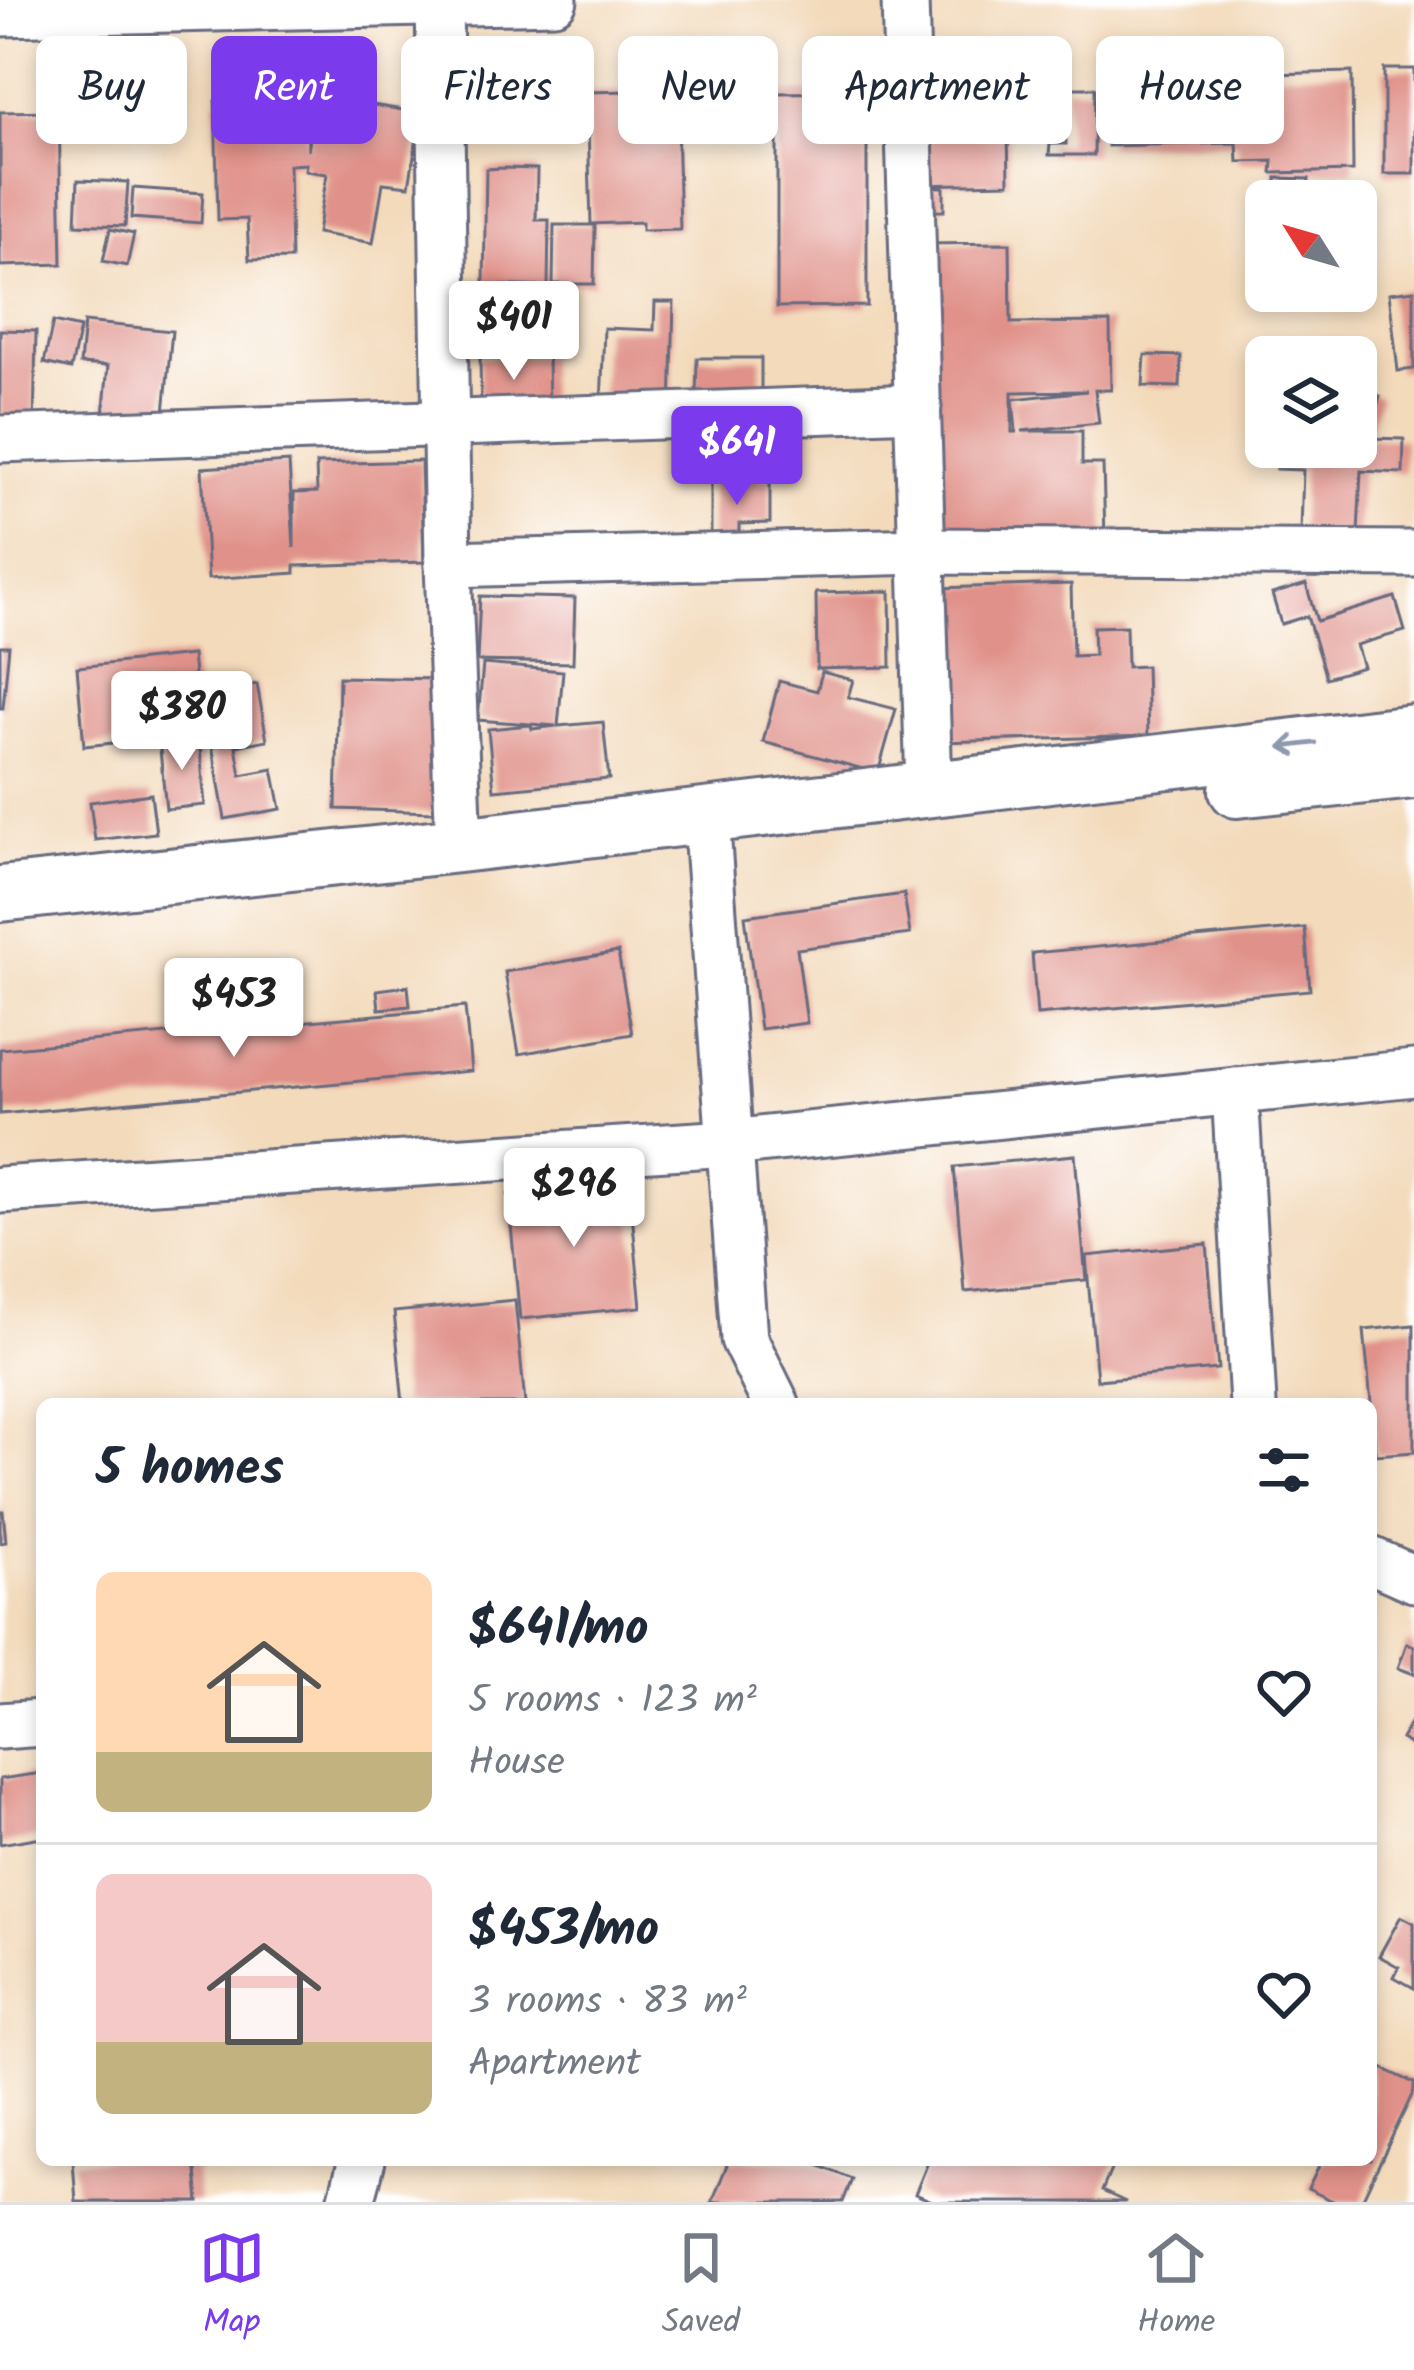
<!DOCTYPE html>
<html lang="en">
<head>
<meta charset="utf-8">
<style>
  body { margin:0; font-family:Kalam,sans-serif; background:#f6f6f7; color:#1f2937; height:100vh; display:flex; flex-direction:column; font-size:45px; white-space:nowrap }
  * { box-sizing:border-box; margin:0 }
  p { font-size:39px; color:#747a83 }
  .icon { flex:none; width:66px; height:66px; fill:none; stroke:currentColor; stroke-width:2; stroke-linecap:round; stroke-linejoin:round }
  .map { position:relative; flex:1; overflow:hidden }
  .panel { position:absolute; left:36px; top:1398px; width:1341px; height:768px; display:flex; flex-direction:column; background:#fff; border-radius:18px; box-shadow:0 6px 18px #0003 }
  .panel>* { flex:none }
  .guide { position:absolute; left:36px; top:36px; width:1344px; height:108px; display:flex; gap:24px }
  .needle { width:78px; rotate:307deg }
  .fabs { position:absolute; left:1245px; top:180px; display:grid; gap:24px }
  .fabs a { display:grid; place-items:center; width:132px; height:132px; border-radius:18px; background:#fff; box-shadow:0 6px 18px #0003; font-size:60px }
  .price { position:absolute; translate:-50% -102px; padding:0 27px; border-radius:12px; background:#fff; color:#222; font-size:39px; line-height:78px; filter:drop-shadow(0 3px 6px #0008) }
  .price::after { content:''; position:absolute; left:50%; top:72px; width:36px; height:27px; margin-left:-18px; background:inherit; clip-path:polygon(0 0,100% 0,50% 100%) }
  .price.active { background:#7c3aed; color:#fff }
  ul { padding:0; list-style:none }
  li { display:flex; align-items:center; gap:36px; height:300px; padding:0 60px }
  li+li { border-top:3px solid #e0e1e3 }
  li span { display:grid; place-items:center; flex:none; width:336px; height:240px; border-radius:18px; color:#555 }
  li>.icon { margin-inline-start:auto }
  span .icon { width:144px; height:144px; fill:#fffc; stroke-width:1 }
  li b { font-size:51px }
  h2 { display:flex; justify-content:space-between; align-items:center; height:144px; padding:0 60px; font-size:51px }
  .chip { padding:0 42px; border-radius:18px; background:#fff; box-shadow:0 6px 18px #0003; font-size:42px; line-height:108px }
  .chip.active { background:#7c3aed; color:#fff }
  .tab-bar { display:flex; justify-content:space-around; align-items:center; height:168px; border-top:3px solid #e0e1e3; background:#fff; font-size:33px; color:#747a83 }
  .tab-bar a { display:grid; justify-items:center; gap:6px }
  .tab-bar .active { color:#7c3aed }
  .map>svg:first-child { display:block }
</style>
</head>
<body>
<div class="map">
<svg width="1414" height="2202" viewBox="0 0 1414 2202">
  <rect width="100%" height="100%" fill="#fff"/>
  <filter id="ink" filterUnits="userSpaceOnUse"><feTurbulence type="fractalNoise" baseFrequency=".00833" numOctaves="2"/><feDisplacementMap in="SourceGraphic" scale="24" xChannelSelector="R" yChannelSelector="G"/><feConvolveMatrix kernelMatrix="1 2 1 2 8 2 1 2 1" color-interpolation-filters="sRGB"/></filter>
  <filter id="wash" filterUnits="userSpaceOnUse"><feTurbulence type="fractalNoise" baseFrequency=".004" numOctaves="4" result="noise"/><feDisplacementMap in="SourceGraphic" scale="48" xChannelSelector="R" yChannelSelector="G"/><feGaussianBlur stdDeviation="2.7" result="paint"/><feColorMatrix in="noise" values="0 0 0 0 0 0 0 0 0 0 0 0 0 0 0 0 0 1.4 0 .05"/><feComposite in="paint" operator="in"/></filter>
  <g filter="url(#wash)">
    <rect width="100%" height="100%" fill="#f3dabb"/>
    <g id="blocks">
      <g fill="#e09189" fill-rule="evenodd">
        <path d="M 314,41 L 314,96 L 260,97 L 258,42 Z"/>
        <rect x="1384" y="69" width="30" height="105"/>
        <path d="M 1352,72 L 1353,171 L 1272,173 L 1273,161 L 1238,162 L 1237,143 L 1108,146 L 1106,78 Z"/>
        <path d="M 1007,80 L 1009,183 L 917,185 L 914,83 Z"/>
        <path d="M 1066,88 L 1095,88 L 1094,155 L 1049,155 L 1050,144 L 1066,144 Z"/>
        <path d="M 676,90 L 680,229 L 642,230 L 642,222 L 591,224 L 587,92 Z"/>
        <path d="M 867,92 L 867,306 L 777,307 L 777,93 Z"/>
        <path d="M 318,96 L 421,113 L 409,186 L 383,183 L 373,243 L 317,233 L 327,174 L 305,171 L 306,164 L 289,165 L 291,259 L 249,260 L 247,219 L 218,220 L 215,101 L 307,99 L 308,150 Z"/>
        <path d="M 59,111 L 62,264 L 0,266 L 0,112 Z"/>
        <path d="M 503,168 L 537,169 L 536,220 L 549,220 L 548,287 L 484,285 L 486,169 Z"/>
        <path d="M 1277,178 L 1309,179 L 1308,201 L 1276,201 Z"/>
        <path d="M 78,180 L 128,182 L 125,226 L 76,224 Z"/>
        <rect x="922" y="187" width="22" height="24"/>
        <path d="M 133,188 L 203,193 L 201,223 L 131,218 Z"/>
        <path d="M 554,225 L 595,225 L 594,284 L 553,284 Z"/>
        <path d="M 110,229 L 134,234 L 127,266 L 103,261 Z"/>
        <path d="M 1010,243 L 1011,323 L 1110,322 L 1111,390 L 1095,390 L 1099,423 L 1022,431 L 1082,431 L 1082,464 L 1103,464 L 1105,538 L 927,542 L 922,244 ZM 1087,391 L 1013,399 L 1016,432 L 1012,432 L 1012,392 Z"/>
        <path d="M 1414,290 L 1414,369 L 1398,371 L 1389,293 Z"/>
        <path d="M 655,302 L 674,302 L 671,410 L 601,408 L 604,328 L 654,330 Z"/>
        <path d="M 53,322 L 80,328 L 71,369 L 44,363 Z"/>
        <path d="M 84,322 L 172,331 L 163,423 L 103,417 L 108,366 L 80,364 Z"/>
        <path d="M 0,330 L 36,331 L 34,429 L 0,429 Z"/>
        <path d="M 1145,355 L 1181,356 L 1180,387 L 1143,386 Z"/>
        <path d="M 548,356 L 549,409 L 481,410 L 480,357 Z"/>
        <path d="M 697,358 L 761,358 L 761,400 L 696,399 Z"/>
        <path d="M 1356,389 L 1380,396 L 1368,438 L 1404,439 L 1403,473 L 1361,471 L 1358,534 L 1301,531 L 1303,470 L 1276,469 L 1277,447 L 1356,447 L 1356,440 L 1364,440 L 1363,437 L 1356,434 Z"/>
        <path d="M 421,461 L 424,562 L 295,566 L 295,573 L 208,579 L 202,468 L 289,462 L 294,548 L 294,493 L 317,492 L 316,464 Z"/>
        <path d="M 711,479 L 770,479 L 770,523 L 739,524 L 739,546 L 711,546 Z"/>
        <path d="M 1071,584 L 1073,656 L 1094,655 L 1093,627 L 1126,626 L 1127,667 L 1146,666 L 1148,736 L 940,742 L 936,588 Z"/>
        <path d="M 1306,584 L 1317,621 L 1395,597 L 1405,631 L 1356,645 L 1363,667 L 1326,678 L 1307,616 L 1281,624 L 1272,594 Z"/>
        <path d="M 890,591 L 891,667 L 817,669 L 816,593 Z"/>
        <path d="M 480,596 L 575,598 L 573,663 L 477,661 Z"/>
        <path d="M 0,646 L 9,646 L 3,708 L 0,708 Z"/>
        <path d="M 192,655 L 200,734 L 84,746 L 77,667 Z"/>
        <path d="M 483,664 L 563,671 L 558,726 L 603,722 L 609,779 L 494,790 L 488,729 L 531,725 L 532,729 L 556,726 L 478,720 Z"/>
        <path d="M 822,672 L 853,680 L 848,697 L 896,709 L 878,773 L 763,742 L 779,681 L 817,691 Z"/>
        <path d="M 339,677 L 437,679 L 434,812 L 336,809 Z"/>
        <path d="M 257,684 L 267,740 L 236,746 L 241,775 L 273,769 L 281,809 L 225,819 L 203,694 Z"/>
        <path d="M 199,737 L 205,805 L 166,809 L 159,740 Z"/>
        <path d="M 151,794 L 156,833 L 95,840 L 90,802 Z"/>
        <path d="M 904,894 L 910,934 L 797,949 L 807,1023 L 760,1029 L 745,916 Z"/>
        <path d="M 1305,928 L 1310,990 L 1037,1015 L 1032,953 Z"/>
        <path d="M 618,952 L 632,1034 L 519,1054 L 505,972 Z"/>
        <path d="M 408,986 L 410,1006 L 379,1009 L 377,990 Z"/>
        <path d="M 465,1007 L 471,1071 L 0,1114 L 0,1049 Z"/>
        <path d="M 1075,1155 L 1086,1280 L 965,1292 L 954,1167 Z"/>
        <path d="M 629,1182 L 641,1307 L 520,1319 L 508,1194 Z"/>
        <path d="M 1207,1244 L 1218,1369 L 1097,1380 L 1086,1256 Z"/>
        <path d="M 515,1300 L 525,1404 L 403,1404 L 394,1312 Z"/>
        <path d="M 1414,1325 L 1414,1452 L 1376,1455 L 1364,1330 Z"/>
        <path d="M 0,1511 L 3,1511 L 6,1542 L 0,1543 Z"/>
        <path d="M 1407,1643 L 1414,1646 L 1414,1674 L 1398,1668 Z"/>
        <path d="M 1414,1716 L 1414,1747 L 1401,1739 Z"/>
        <path d="M 42,1773 L 42,1837 L 0,1844 L 0,1779 Z"/>
        <path d="M 1401,1916 L 1414,1923 L 1414,1988 L 1394,1977 L 1399,1967 L 1379,1956 Z"/>
        <path d="M 1371,2063 L 1414,2083 L 1414,2091 L 1361,2202 L 1335,2202 L 1308,2189 L 1322,2160 L 1371,2160 Z"/>
        <path d="M 73,2160 L 195,2160 L 199,2202 L 76,2202 Z"/>
        <path d="M 729,2160 L 806,2160 L 852,2179 L 843,2202 L 712,2202 Z"/>
        <path d="M 929,2160 L 1115,2160 L 1102,2191 L 1126,2202 L 934,2202 L 915,2194 Z"/>
      </g>
    </g>
  </g>
  <g filter="url(#ink)">
    <use href="#blocks" fill-opacity="0" stroke="#676b7f" stroke-width="3"/>
    <g fill="none" stroke-linecap="round" stroke-linejoin="round">
      <g stroke="#676b7f" stroke-width="51">
        <g id="minor">
          <path d="M 439,0 L 448,564 L 459,845"/>
          <path d="M 905,0 L 929,789"/>
          <path d="M 0,13 L 554,0"/>
          <path d="M 0,439 L 918,407"/>
          <path d="M 448,564 L 922,551 L 1414,554"/>
          <path d="M 706,816 L 744,1339 L 776,1404"/>
          <path d="M 1235,1091 L 1253,1404"/>
          <path d="M 0,1190 L 729,1143 L 1414,1073"/>
          <path d="M 1371,1560 L 1414,1579"/>
          <path d="M 0,1726 L 42,1723"/>
          <path d="M 351,2202 L 362,2160"/>
        </g>
      </g>
      <g stroke="#676b7f" stroke-width="60">
        <g id="tertiary">
          <path d="M 1237,790 L 1414,771"/>
          <path d="M 0,894 L 459,845 L 1414,732"/>
        </g>
      </g>
      <use href="#minor" stroke="#fff" stroke-width="45"/>
      <use href="#tertiary" stroke="#fff" stroke-width="54"/>
    </g>
    <defs><path id="oneway-shaft" d="M-6 0H5M1.5-3L5.5 0L1.5 3" fill="none" stroke-width="1.6" stroke-linecap="round" stroke-linejoin="round" transform="scale(3)"/></defs>
    <use stroke="#8d97ae" href="#oneway-shaft" transform="translate(1298 745) rotate(173)"/>
  </g>
</svg>
<div class="fabs">
<a><svg class="needle" viewBox="-14 -14 28 28"><path d="M0-13l5 13h-10z" fill="#e53935"/><path d="M0 13l5-13h-10z" fill="#747a83"/></svg></a>
<a><svg class="icon" aria-label="layers" viewBox="0 0 24 24"><path d="M12 4l9 5-9 5-9-5zM3 14l9 5 9-5"/></svg></a>
</div>
<b class="price" style="left:514px;top:383px">$401</b>
<b class="price active" style="left:737px;top:508px">$641</b>
<b class="price" style="left:182px;top:773px">$380</b>
<b class="price" style="left:234px;top:1060px">$453</b>
<b class="price" style="left:574px;top:1250px">$296</b>
<div class="guide">
<a class="chip">Buy</a>
<a class="chip active">Rent</a>
<a class="chip">Filters</a>
<a class="chip">New</a>
<a class="chip">Apartment</a>
<a class="chip">House</a>
</div>
<section class="panel">
<h2>5 homes<svg class="icon" aria-label="filters" viewBox="0 0 24 24"><path d="M4 7h16M4 17h16"/><circle cx="9" cy="7" r="2"/><circle cx="15" cy="17" r="2"/></svg></h2>
<ul>
<li><span style="background:linear-gradient(#ffd9b3 75%,#c2b280 0)"><svg class="icon" aria-label="home" viewBox="0 0 24 24"><path d="M3 11l9-7 9 7M6 9v11h12V9"/></svg></span><div><b>$641/mo</b><p>5 rooms · 123 m²</p><p>House</p></div><svg class="icon" aria-label="heart" viewBox="0 0 24 24"><path d="M12 20l-8-8c-3-5 5-10 8-4 3-6 11-1 8 4z"/></svg></li>
<li><span style="background:linear-gradient(#f6c9c9 70%,#c2b280 0)"><svg class="icon" aria-label="home" viewBox="0 0 24 24"><path d="M3 11l9-7 9 7M6 9v11h12V9"/></svg></span><div><b>$453/mo</b><p>3 rooms · 83 m²</p><p>Apartment</p></div><svg class="icon" aria-label="heart" viewBox="0 0 24 24"><path d="M12 20l-8-8c-3-5 5-10 8-4 3-6 11-1 8 4z"/></svg></li>
</ul>
</section>
</div>
<nav class="tab-bar">
<a class="active"><svg class="icon" aria-label="map" viewBox="0 0 24 24"><path d="M3 6l6-2 6 2 6-2v14l-6 2-6-2-6 2zM9 4v14M15 6v14"/></svg>Map</a>
<a><svg class="icon" aria-label="saved" viewBox="0 0 24 24"><path d="M7 4h10v16l-5-4-5 4z"/></svg>Saved</a>
<a><svg class="icon" aria-label="home" viewBox="0 0 24 24"><path d="M3 11l9-7 9 7M6 9v11h12V9"/></svg>Home</a>
</nav>
</body>
</html>
